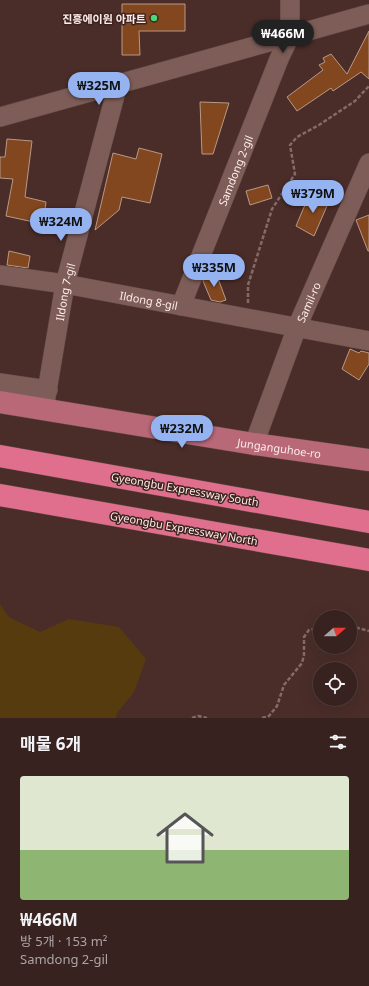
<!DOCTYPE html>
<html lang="ko">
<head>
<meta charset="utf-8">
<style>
  body { margin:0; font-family:"Noto Sans","Noto Sans KR",sans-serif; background:#3f2a28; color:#f1f3f6; height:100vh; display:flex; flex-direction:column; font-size:15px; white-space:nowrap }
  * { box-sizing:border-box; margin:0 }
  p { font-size:13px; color:#aba4a4 }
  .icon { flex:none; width:22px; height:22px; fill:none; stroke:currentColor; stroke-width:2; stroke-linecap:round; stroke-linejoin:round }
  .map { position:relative; height:718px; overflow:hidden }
  .details { display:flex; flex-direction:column; background:#38221f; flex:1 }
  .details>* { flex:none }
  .needle { width:26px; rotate:70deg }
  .fabs { position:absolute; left:313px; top:610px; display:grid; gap:8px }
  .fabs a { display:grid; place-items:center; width:44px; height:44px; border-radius:50%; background:#38221f; box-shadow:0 4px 16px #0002,0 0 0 1px #523f3d; font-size:20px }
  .price { position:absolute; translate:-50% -34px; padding:0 9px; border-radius:14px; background:#95b2f1; color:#111; font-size:13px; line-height:26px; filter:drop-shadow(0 1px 2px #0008) }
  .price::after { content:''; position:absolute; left:50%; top:24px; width:12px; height:9px; margin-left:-6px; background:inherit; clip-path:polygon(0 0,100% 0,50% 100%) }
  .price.on { background:#222; color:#fff }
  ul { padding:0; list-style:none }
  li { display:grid; align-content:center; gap:8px; height:212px; padding:0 20px }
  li+li { border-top:1px solid #523f3d }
  li span { display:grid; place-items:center; height:124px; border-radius:4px; color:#555 }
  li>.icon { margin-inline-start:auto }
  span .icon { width:72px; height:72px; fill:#fffc; stroke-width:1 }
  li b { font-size:17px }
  h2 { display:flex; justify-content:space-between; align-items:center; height:48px; padding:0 20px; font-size:17px }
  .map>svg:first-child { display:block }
</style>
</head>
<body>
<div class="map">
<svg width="369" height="718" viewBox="0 0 369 718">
  <rect width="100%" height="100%" fill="#4a2d29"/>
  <path fill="#553b0d" d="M 0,604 L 9,617 L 40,632 L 69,619 L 119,627 L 146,659 L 134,692 L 117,713 L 116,718 L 0,718 Z"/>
  <g fill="#82471e" stroke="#b79987">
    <path d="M 122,4 L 185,4 L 185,31 L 139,31 L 140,55 L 122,55 Z"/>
    <path d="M 369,31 L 369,79 L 361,72 L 333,91 L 331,88 L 297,111 L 287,97 L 323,70 L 319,65 L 325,62 L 323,58 L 331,54 L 347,74 Z"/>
    <path d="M 200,102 L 229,103 L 213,154 L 202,154 Z"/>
    <path d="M 7,139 L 32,141 L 25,197 L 46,202 L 43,224 L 6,216 L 13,179 L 0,178 L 0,157 L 5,157 Z"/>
    <path d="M 139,148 L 162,154 L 150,203 L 122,197 L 119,210 L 95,230 L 113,153 L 136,159 Z"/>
    <path d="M 268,185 L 272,198 L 250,205 L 246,191 Z"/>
    <path d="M 317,193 L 330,199 L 314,236 L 296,226 L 304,207 Z"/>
    <path d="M 369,215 L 369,251 L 368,251 L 356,220 Z"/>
    <path d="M 9,251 L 30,256 L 28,268 L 7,265 Z"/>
    <path d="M 216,273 L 226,300 L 220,302 L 211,300 L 203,281 L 204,278 Z"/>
    <path d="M 350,349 L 359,353 L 361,351 L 369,353 L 369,364 L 359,380 L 342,369 Z"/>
  </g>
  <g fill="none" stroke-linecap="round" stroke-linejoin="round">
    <g stroke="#604945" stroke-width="20">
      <g id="minor">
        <path d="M 0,117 L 369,14"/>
        <path id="s1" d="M 0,275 L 65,284 L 369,341"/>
        <path id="s2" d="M 181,306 L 279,59 L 290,36 L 290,0"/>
        <path d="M 0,383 L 48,390"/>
        <path id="s3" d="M 44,409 L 65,284 L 118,84"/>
        <path id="s4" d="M 254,444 L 297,327 L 369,163"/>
      </g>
    </g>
    <g stroke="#604945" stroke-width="23">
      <g id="major">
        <path id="s5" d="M 0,402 L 254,444 L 369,460"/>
      </g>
    </g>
    <g stroke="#604945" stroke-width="23">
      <g id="highway">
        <path d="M 0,456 L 369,522"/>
        <path d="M 0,495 L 369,560"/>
      </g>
    </g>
    <g stroke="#846b68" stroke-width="2.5" stroke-dasharray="4 2" stroke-linecap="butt">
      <path d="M 248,303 L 248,285 L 272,209 L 295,174 L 290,145 L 297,137 L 319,125 L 355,101 L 369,86"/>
      <path d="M 350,626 L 369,631"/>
      <path d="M 192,718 L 198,716 L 207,718"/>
      <path d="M 262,718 L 269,716 L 277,706 L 284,685 L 302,663 L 304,655 L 304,637 L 309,630 L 320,628"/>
    </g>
    <use href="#minor" stroke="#7e5d58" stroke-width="19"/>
    <use href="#major" stroke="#b96878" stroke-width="22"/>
    <use href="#highway" stroke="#e06f8e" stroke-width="22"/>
  </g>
  <circle fill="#4bd677" stroke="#3f231f" stroke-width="1.5" cx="154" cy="18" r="4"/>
  <g text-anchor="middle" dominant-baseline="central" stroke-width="3" stroke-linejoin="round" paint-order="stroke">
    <g font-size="11" font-weight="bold" fill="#fcecea" stroke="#3f231f" text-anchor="end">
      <text x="146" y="18">진흥에이원 아파트</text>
    </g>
    <g font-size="11" fill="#fcecea" stroke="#3f231f">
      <text stroke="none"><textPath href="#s2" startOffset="146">Samdong 2-gil</textPath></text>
      <text stroke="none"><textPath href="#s3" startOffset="119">Ildong 7-gil</textPath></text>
      <text stroke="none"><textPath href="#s1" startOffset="151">Ildong 8-gil</textPath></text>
      <text stroke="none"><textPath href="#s4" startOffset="152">Samil-ro</textPath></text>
      <text stroke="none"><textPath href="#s5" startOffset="283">Junganguhoe-ro</textPath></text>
      <text transform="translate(185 489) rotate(10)">Gyeongbu Expressway South</text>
      <text transform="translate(184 528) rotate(10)">Gyeongbu Expressway North</text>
    </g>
  </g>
</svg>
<div class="fabs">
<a><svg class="needle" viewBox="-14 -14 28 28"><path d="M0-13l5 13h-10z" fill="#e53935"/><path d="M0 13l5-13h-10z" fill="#aba4a4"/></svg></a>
<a><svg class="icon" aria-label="locate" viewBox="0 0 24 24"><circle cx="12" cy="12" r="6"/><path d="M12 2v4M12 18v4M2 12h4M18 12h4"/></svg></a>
</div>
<b class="price on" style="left:283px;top:54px">₩466M</b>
<b class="price" style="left:99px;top:106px">₩325M</b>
<b class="price" style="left:313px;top:214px">₩379M</b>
<b class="price" style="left:61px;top:242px">₩324M</b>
<b class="price" style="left:214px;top:288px">₩335M</b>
<b class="price" style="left:182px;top:449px">₩232M</b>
</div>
<section class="details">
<h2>매물 6개<svg class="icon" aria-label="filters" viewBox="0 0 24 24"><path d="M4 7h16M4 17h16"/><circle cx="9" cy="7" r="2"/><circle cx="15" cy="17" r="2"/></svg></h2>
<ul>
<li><span style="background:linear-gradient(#dfe7d0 60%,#8fb573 0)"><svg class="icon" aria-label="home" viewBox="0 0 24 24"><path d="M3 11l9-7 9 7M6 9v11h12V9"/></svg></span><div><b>₩466M</b><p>방 5개 · 153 m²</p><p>Samdong 2-gil</p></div></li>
</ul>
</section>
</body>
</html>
